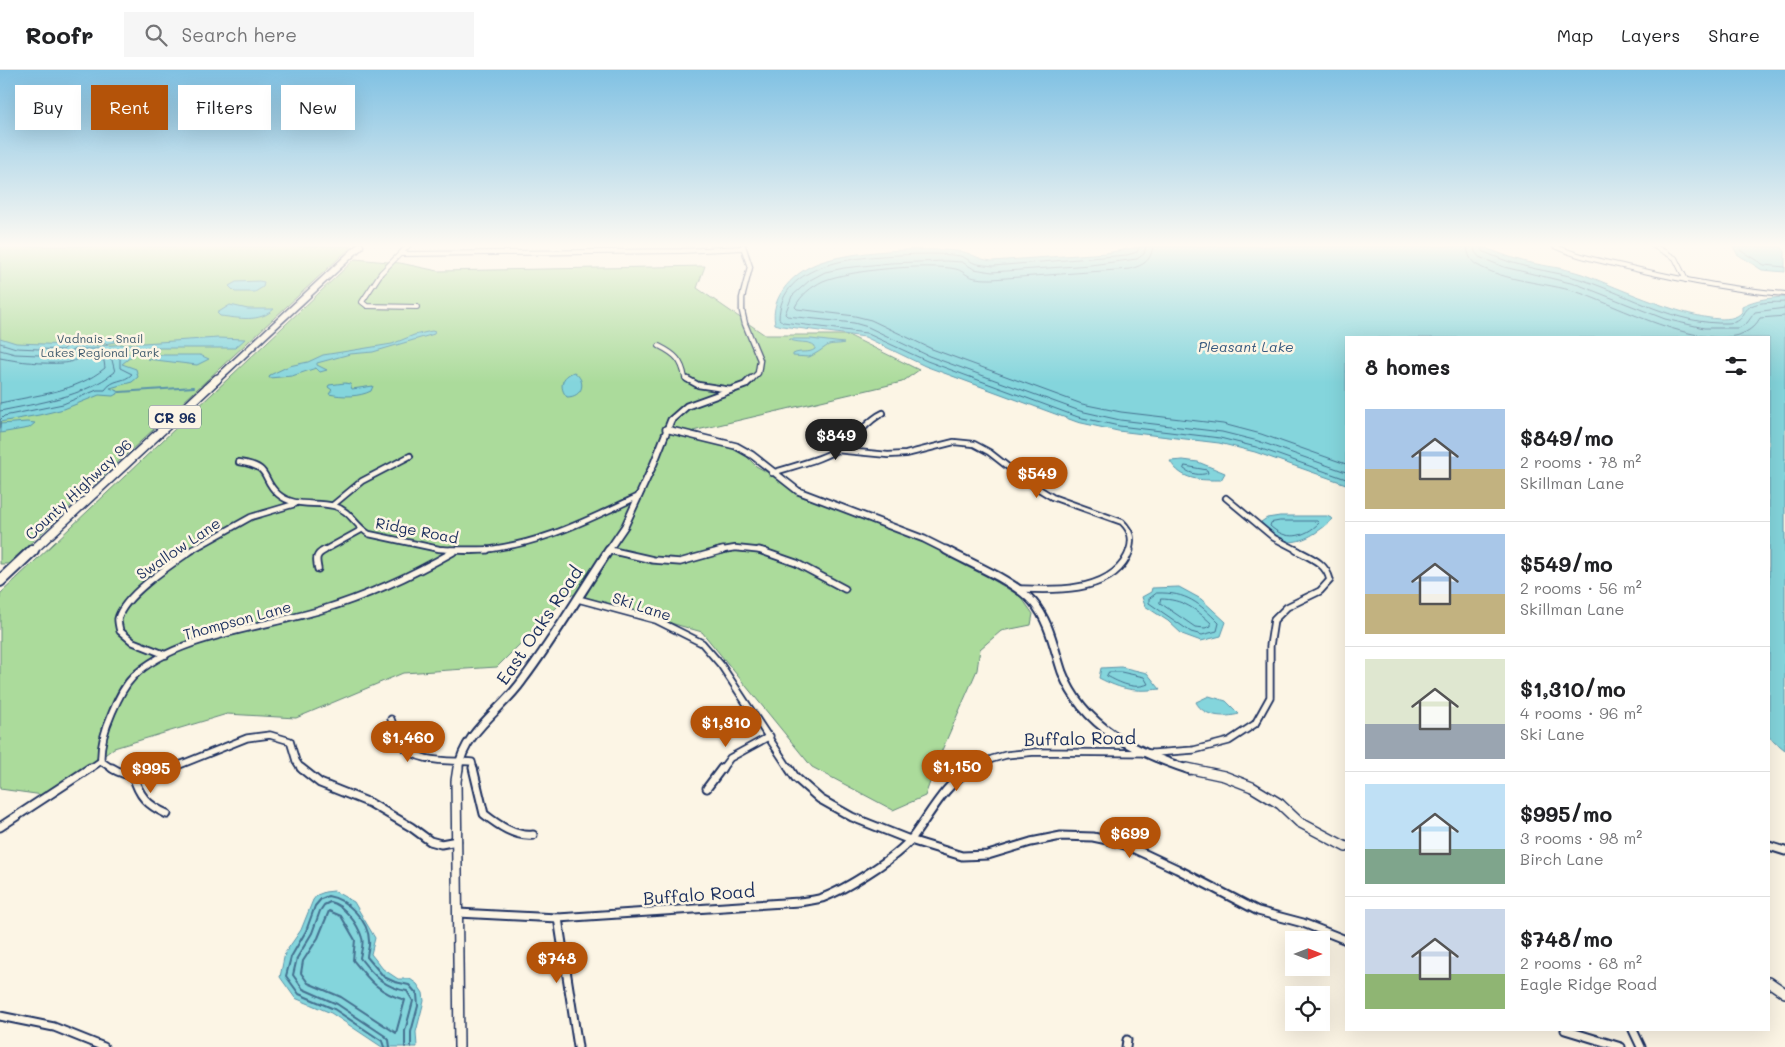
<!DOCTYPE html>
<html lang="en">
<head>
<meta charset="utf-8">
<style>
  body { margin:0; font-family:Mali,sans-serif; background:#f6f6f6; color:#202124; height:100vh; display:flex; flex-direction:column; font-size:19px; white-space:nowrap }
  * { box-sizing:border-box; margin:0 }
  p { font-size:16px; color:#757577 }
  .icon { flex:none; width:28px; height:28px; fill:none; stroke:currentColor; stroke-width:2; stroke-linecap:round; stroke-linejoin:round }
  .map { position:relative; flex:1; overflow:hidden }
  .side { position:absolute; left:1345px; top:266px; width:425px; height:695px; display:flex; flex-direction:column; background:#fff; border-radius:0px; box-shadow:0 5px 20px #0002 }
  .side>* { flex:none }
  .top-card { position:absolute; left:15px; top:15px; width:475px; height:45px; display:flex; gap:10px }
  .needle { width:32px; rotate:90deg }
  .buttons { position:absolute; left:1285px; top:861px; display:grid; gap:10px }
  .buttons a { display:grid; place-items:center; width:45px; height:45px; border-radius:0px; background:#fff; box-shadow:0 5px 20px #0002; font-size:25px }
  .price { position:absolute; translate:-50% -42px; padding:0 11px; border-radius:18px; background:#b45309; color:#fff; font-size:16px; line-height:32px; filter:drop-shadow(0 1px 2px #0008) }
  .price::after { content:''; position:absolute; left:50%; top:30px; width:15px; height:11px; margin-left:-8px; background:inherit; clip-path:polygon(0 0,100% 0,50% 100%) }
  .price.active { background:#222; color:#fff }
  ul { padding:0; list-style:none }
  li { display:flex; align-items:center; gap:15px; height:125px; padding:0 20px }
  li+li { border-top:1px solid #e0e0e0 }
  li span { display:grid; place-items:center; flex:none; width:140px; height:100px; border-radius:0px; color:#555 }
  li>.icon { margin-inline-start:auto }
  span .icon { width:60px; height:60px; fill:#fffc; stroke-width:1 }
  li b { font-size:21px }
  h2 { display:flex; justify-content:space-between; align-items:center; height:60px; padding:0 20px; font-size:21px }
  .chip { padding:0 18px; border-radius:0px; background:#fff; box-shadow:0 5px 20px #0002; font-size:18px; line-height:45px }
  .chip.active { background:#b45309; color:#fff }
  header { display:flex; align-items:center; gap:30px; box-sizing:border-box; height:70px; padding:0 25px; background:#fff; border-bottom:1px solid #e0e0e0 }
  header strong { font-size:24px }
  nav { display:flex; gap:28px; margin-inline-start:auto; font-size:18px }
  .search { width:350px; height:45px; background:#f6f6f6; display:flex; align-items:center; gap:12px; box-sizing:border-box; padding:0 18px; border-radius:0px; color:#757577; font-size:19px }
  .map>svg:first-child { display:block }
</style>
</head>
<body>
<header>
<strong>Roofr</strong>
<div class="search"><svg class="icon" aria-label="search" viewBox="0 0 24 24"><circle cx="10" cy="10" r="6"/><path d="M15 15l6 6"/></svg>Search here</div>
<nav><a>Map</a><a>Layers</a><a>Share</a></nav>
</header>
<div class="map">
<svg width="1785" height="977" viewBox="0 0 1785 977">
  <rect width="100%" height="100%" fill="#fcf5e5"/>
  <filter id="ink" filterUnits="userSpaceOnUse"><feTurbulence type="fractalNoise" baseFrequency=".02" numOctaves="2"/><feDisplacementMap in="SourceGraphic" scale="10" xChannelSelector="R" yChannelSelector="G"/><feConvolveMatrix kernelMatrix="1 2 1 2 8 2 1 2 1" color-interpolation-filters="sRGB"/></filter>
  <g filter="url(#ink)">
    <g fill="#abdb9b" stroke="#63857c">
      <path d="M 0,176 L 352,176 L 8,494 L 0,494 Z"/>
      <path d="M 355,189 L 400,193 L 438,201 L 705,196 L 697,218 L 765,265 L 848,265 L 919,300 L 902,312 L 693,361 L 736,376 L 756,396 L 821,432 L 921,470 L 967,494 L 1021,527 L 1033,544 L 1031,555 L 1001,561 L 980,579 L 977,600 L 939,687 L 925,726 L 893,740 L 812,697 L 702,562 L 570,524 L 497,597 L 403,603 L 296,648 L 227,644 L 114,678 L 73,709 L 43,725 L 0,719 L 0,524 Z"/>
    </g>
    <g fill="#84d5dc" stroke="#5a93aa">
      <path d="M 1144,176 L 1479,176 C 1495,181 1510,188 1526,192 C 1545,196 1564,198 1582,204 C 1609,213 1722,268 1742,242 L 1742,236 C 1757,229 1769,228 1785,227 L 1785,680 L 1769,667 L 1769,268 L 1346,268 L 1346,414 L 1255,382 L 1219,373 L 1118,361 L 1077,352 L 925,296 L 865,267 L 782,256 L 775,254 C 769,226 796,200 821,192 C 854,181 922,177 957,181 C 972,182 975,189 992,191 L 1106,183 Z"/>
      <path d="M 1733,176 L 1781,176 L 1785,181 L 1785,202 L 1762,200 L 1737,184 Z"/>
      <path d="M 259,211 L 264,212 L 263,217 L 255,222 L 235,222 L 229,216 L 236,212 Z"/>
      <path d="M 230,235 L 248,239 L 274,239 C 259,253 239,248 220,246 L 217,243 Z"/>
      <path d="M 432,261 L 435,262 L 434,264 L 373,282 L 350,284 L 317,293 L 317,295 L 327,300 L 320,302 L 316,298 L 292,306 L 269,308 L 270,305 L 289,296 L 308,292 L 323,285 L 392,274 L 414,265 Z"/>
      <path d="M 85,267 L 114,269 L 115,272 L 104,274 L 64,273 L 63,270 Z"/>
      <path d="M 0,268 L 16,273 L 98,276 L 218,268 L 245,269 L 235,278 L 131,278 L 117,280 L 131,284 L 132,286 L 122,294 L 136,299 L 138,307 L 132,312 L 110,318 L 120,322 L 113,326 L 99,325 L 64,339 L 39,345 L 0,352 Z"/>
      <path d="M 811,269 L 844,273 C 839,275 831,273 827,276 C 821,280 816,284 809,287 L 793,286 L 793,284 C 801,280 809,284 815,279 L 815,276 C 809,270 796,274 789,269 Z"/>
      <path d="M 162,285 L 200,285 L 209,289 L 197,295 L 147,289 Z"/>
      <path d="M 574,302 C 587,311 583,327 567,327 C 558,317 562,306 574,302 Z"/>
      <path d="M 345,313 L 350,314 L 352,319 L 373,316 L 371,321 C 359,327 343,327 329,324 L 332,320 L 328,317 L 329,315 Z"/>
      <path d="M 27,352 L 35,353 L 29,358 L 0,363 L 0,354 Z"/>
      <path d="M 1183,390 L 1198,392 L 1225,403 L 1221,410 C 1200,410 1182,411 1170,391 Z"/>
      <path d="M 1280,446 L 1327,446 L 1333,449 C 1310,470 1282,486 1261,452 L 1267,448 Z"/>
      <path d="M 1179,517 L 1201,529 L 1226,552 L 1221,566 L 1201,571 L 1182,564 L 1168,551 L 1145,536 L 1142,527 L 1151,522 L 1152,518 Z"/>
      <path d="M 1121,597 L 1147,603 L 1160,619 C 1135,622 1122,620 1099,608 L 1101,598 Z"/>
      <path d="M 1209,626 L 1226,631 L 1239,644 C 1225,648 1203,647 1196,632 Z"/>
      <path d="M 334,821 L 354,832 L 375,868 L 371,884 L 383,899 L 398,909 L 410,909 L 417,914 L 423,923 L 424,931 L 416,962 L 417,977 L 382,977 L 331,943 L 295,928 L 280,907 L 285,883 L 301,860 L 313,830 L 317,825 L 325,822 Z"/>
    </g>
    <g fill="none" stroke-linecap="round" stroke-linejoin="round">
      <g stroke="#457190" stroke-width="1">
        <path d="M 1140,176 L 1137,182 L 1127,185 L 993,196 C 987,195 980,195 974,193 C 969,191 965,187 960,186 C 941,183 919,184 899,185 C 857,187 780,192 779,249 L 783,252 L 866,263 L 927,291 L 1078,347 L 1119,356 L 1220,368 L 1256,377 L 1346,409"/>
        <path d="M 1146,176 L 1144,184 L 1137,189 L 1090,195 L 992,202 L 974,199 L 962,192 L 946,191 L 890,193 L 844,198 L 825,202 L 810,210 L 792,226 L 785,244 L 787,246 L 854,253 L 868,257 L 929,286 L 1080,341 L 1120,350 L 1222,362 L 1258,371 L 1346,402"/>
        <path d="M 1153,176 C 1151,191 1144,195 1130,199 L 992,209 C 984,209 976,209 969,206 C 965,204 961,200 956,199 C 927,193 849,200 823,211 C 811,217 801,225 795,237 L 797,239 L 855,246 L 871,250 L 932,279 L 1082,334 L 1121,342 L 1223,354 L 1261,364 L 1346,394"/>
        <path d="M 1467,176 C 1468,184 1470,191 1477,195 C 1507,212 1544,212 1577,222 C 1616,234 1732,299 1760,248 L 1785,246"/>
        <path d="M 1474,176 L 1475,182 L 1479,187 L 1504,197 L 1579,215 L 1665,249 L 1704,258 L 1739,258 L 1747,253 L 1755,242 L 1785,238"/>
        <path d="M 1481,176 L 1484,182 C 1496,187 1508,192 1520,195 C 1541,201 1562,203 1583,210 C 1631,226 1676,255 1728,253 C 1746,252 1740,243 1751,236 C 1761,231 1774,233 1785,232"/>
        <path d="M 1740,176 L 1741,181 L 1764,195 L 1785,197"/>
        <path d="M 0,273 L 16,278 L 63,280 L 71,273 L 106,273 L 120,287 L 120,298 L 132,304 C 124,313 113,308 105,320 L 97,320 L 63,334 L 4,346 L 0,350 L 0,358"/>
        <path d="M 0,280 L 15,284 L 63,286 L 75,279 L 102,279 L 112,290 L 115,302 C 83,327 39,333 0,341"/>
        <path d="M 0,288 C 20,292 43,294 63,293 C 80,292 86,280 104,291 L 105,298 C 76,322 36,325 0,333"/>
        <path d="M 1185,396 L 1207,400 L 1208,403 C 1199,406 1191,404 1184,399 Z"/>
        <path d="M 1280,451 L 1317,451 L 1319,453 C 1304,468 1286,471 1270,456 L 1271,453 Z"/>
        <path d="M 1157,523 C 1187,522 1199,533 1219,553 L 1217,561 L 1202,565 L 1191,562 L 1149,533 L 1149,529 Z"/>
        <path d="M 1161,529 C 1182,529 1196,539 1211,553 L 1211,556 L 1205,558 L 1195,557 L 1160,533 Z"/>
        <path d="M 1109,602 L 1121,602 L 1144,607 L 1148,614 C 1134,620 1120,613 1107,606 Z"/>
      </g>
      <g stroke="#457190" stroke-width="2">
        <path d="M 329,841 L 341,846 L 355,870 L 353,890 C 369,910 379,923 405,930 L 396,963 L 341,927 L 308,913 L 301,903 L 303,891 L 318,868 Z"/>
        <path d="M 384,977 L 382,971 L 334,939 L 299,924 L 286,906 L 291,887 L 306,861 L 315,836 L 321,829 L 328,826 C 347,829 369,851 369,871 C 370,876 367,882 367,887 L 384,907 L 395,912 L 409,915 L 417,924 L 418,936 L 411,962 L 411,977"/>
        <path d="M 390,977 L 389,970 L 385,966 L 337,934 L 303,919 L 293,905 L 297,888 L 312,863 L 320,841 L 324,835 L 330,832 C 344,835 358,854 362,868 C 364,873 361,882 360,888 C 373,905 385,918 407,921 L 413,931 L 405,961 L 405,977"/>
      </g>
      <path stroke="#5a93aa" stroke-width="2" d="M 120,322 L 194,317"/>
      <g stroke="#1b2f5e" stroke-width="6">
        <g id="minor-far3">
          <path d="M 408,176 L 381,203 L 362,232 L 367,236 L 417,237"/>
          <path d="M 1554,176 C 1579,187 1605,192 1631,198 C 1682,210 1733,220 1785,224"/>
          <path d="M 1654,176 L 1675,188 L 1686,210"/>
          <path d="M 400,184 L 681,181 L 743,178"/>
          <path d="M 659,276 C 675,284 682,290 685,308 L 690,311"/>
        </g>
      </g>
      <g stroke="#1b2f5e" stroke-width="8">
        <g id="minor-far2">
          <path d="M 687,309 L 698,315 L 731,320"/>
          <path d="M 836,380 L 888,385 L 906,384 L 954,372 L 974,374 L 989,382 L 1026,411 L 1052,427 L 1122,452 C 1131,461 1133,469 1129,481"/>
          <path d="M 239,392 C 273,397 260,408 278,424 C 294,438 315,431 334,436 C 350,440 355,456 369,464 L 439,479 L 469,481"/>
          <path d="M 772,403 C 796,395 823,390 845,375 C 859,366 867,350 883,343"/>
          <path d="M 1226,428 L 1274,468 L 1299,481"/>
          <path d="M 333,435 L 362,411 L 410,386"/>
          <path d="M 608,480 L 614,481"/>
          <path d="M 190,481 L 251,447 L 295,434"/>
          <path d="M 323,481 L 361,460"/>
          <path d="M 471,481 C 535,477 582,453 639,426"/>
          <path d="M 718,481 L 735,478 L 764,481"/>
        </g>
      </g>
      <g stroke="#1b2f5e" stroke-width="9">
        <g id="minor-far1">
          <path d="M 451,480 L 487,480"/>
          <path d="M 609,480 L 653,490 L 680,492 L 723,480"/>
          <path d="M 759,480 L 796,493 L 845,519"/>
          <path d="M 318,499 C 316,489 315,485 325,480"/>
          <path d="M 1020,519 C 1057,520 1115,523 1130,480"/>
          <path d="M 578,529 L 656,550 L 702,573 L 721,595 L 790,700"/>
          <path d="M 166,585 L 133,572 L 120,561 C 119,557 118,553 118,549 C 123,526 173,493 192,480"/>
          <path d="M 391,649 C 394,657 396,667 401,674 C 417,694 450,690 472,692 L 474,700"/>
          <path d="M 88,700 L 101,691"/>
          <path d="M 114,700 L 101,691 C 100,674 105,659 112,643 C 117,631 123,617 133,607 C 173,566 266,557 321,540 C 367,526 411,506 453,482"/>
          <path d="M 167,700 L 247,668 L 270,665 L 290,671 L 296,691 L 302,700"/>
          <path d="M 721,700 L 730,688 L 770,666"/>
          <path d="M 970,700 L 992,689 L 1006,685 L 1035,682 L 1154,683 L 1194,680 L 1229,671 L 1255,654 L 1270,627 L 1270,576 L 1274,550 L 1287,537 L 1320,521 L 1330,510 C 1326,493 1311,488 1296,480"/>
        </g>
      </g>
      <g stroke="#1b2f5e" stroke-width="11">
        <g id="minor">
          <path d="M 112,698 C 130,710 152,705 171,698"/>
          <path d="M 301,698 L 320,713 L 370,733 L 411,757 L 430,771 L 441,774 L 457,771"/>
          <path d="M 473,698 L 484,744 C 498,755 515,767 533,765"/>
          <path d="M 789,698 L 795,707 L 820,729 L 852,747 L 910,770 L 962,786 L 988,785 L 1031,772 L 1061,766 L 1093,767 L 1112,771 L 1128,776 L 1177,799 L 1258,841 L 1303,853 L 1346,870"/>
          <path d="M 133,705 C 139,726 147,735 167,744"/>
          <path d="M 707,718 L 722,698"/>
          <path d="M 0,757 L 90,698"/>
          <path d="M 1769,776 L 1785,781"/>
          <path d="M 458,843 L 558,848 L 799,832 C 807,831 815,830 822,828 C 846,819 896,788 912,768 C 931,743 944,715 972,698"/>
          <path d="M 558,848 L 578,977"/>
          <path d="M 0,946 L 54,957 L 104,977"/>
          <path d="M 1565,960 L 1621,977"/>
          <path d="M 1633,960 L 1641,977"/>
          <path d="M 1126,977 L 1127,970"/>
        </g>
      </g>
      <g stroke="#1b2f5e" stroke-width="7">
        <path id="tertiary-far3" d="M 743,176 L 750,197 L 742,228 L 742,241 L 745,254 L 760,290 L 758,303 L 750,311"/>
      </g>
      <g stroke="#1b2f5e" stroke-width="9">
        <g id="tertiary-far2">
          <path d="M 666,359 L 736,376 L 752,385 L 798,421 L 924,469 L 948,481"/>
          <path d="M 608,481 L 625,456 L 654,393 L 671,350 L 687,336 L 745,315 L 751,309"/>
        </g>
      </g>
      <g stroke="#1b2f5e" stroke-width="11">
        <g id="tertiary-far1">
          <path d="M 946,480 C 971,494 1015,511 1033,532 C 1050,552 1054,579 1062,602 C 1083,658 1138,683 1190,700"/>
          <path d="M 458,700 C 464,661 501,641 522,611 C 553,570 580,524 609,480"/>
        </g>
      </g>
      <g stroke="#1b2f5e" stroke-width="12">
        <g id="tertiary">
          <path d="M 458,698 L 456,711 L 459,977"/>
          <path d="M 1187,698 L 1224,706 L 1252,717 L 1280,734 L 1299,752 L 1346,777"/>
          <path d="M 1769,912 L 1785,923"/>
        </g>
      </g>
      <g stroke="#1b2f5e" stroke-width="9">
        <path id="primary-far2" d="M 215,311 L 360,176"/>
      </g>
      <g stroke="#1b2f5e" stroke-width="11">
        <path id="primary-far1" d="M 32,481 L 217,309"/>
      </g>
      <g stroke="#1b2f5e" stroke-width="14">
        <path id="primary" d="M 0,511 L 33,480"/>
      </g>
      <use href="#minor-far3" stroke="#fcf5e5" stroke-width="4"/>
      <use href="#minor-far2" stroke="#fcf5e5" stroke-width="4.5"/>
      <use href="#minor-far1" stroke="#fcf5e5" stroke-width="5.5"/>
      <use href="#minor" stroke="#fcf5e5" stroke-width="7"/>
      <use href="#tertiary-far3" stroke="#fcf5e5" stroke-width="4.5"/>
      <use href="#tertiary-far2" stroke="#fcf5e5" stroke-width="5.5"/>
      <use href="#tertiary-far1" stroke="#fcf5e5" stroke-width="7"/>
      <use href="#tertiary" stroke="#fcf5e5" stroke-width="9"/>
      <use href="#primary-far2" stroke="#fcf5e5" stroke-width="6"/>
      <use href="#primary-far1" stroke="#fcf5e5" stroke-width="8"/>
      <use href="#primary" stroke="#fcf5e5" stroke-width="10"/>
    </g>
  </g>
  <linearGradient id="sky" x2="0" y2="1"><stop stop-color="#80c1e3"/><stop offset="0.56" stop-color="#fefaf3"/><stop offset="1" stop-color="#fefaf3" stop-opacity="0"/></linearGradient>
  <rect width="1785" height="313" fill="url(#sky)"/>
  <g text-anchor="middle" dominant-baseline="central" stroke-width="5" stroke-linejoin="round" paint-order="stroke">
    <g font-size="12" fill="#3f5a6d" stroke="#fcf5e5">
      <text x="100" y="268">Vadnais - Snail<tspan x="100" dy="14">Lakes Regional Park</tspan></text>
    </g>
    <g font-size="14" font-style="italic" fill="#35587e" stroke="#fcf5e5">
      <text x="1246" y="276">Pleasant Lake</text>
    </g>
    <rect fill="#fcf5e5" stroke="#5e6a86" stroke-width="1" x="149" y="335.5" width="52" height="23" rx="4"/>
    <g font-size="14" font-weight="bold" fill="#1b2f5e">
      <text x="175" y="347">CR 96</text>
    </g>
    <g font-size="15" fill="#1b2f5e" stroke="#fcf5e5">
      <text transform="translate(78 419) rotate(-43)">County Highway 96</text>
      <text transform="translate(417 460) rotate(11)">Ridge Road</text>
      <text transform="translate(178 478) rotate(-34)">Swallow Lane</text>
      <text transform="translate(642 536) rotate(18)">Ski Lane</text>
      <text transform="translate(237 550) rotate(-15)">Thompson Lane</text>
    </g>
    <g font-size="18" fill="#1b2f5e" stroke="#fcf5e5">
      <text transform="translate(539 555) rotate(-56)">East Oaks Road</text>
      <text transform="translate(1080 668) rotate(-1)">Buffalo Road</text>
      <text transform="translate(699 824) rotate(-4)">Buffalo Road</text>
    </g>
  </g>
</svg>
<div class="buttons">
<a><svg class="needle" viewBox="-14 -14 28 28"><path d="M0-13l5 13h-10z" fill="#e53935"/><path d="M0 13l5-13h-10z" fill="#757577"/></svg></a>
<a><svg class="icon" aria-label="locate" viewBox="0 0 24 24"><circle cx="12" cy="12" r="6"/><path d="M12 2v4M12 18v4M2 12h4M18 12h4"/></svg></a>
</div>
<b class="price active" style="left:836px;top:391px">$849</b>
<b class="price" style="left:1037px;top:429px">$549</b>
<b class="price" style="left:726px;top:678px">$1,310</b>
<b class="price" style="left:408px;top:693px">$1,460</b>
<b class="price" style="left:957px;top:722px">$1,150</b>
<b class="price" style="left:151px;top:724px">$995</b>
<b class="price" style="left:1130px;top:789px">$699</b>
<b class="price" style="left:557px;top:914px">$748</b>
<div class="top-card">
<a class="chip">Buy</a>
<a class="chip active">Rent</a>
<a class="chip">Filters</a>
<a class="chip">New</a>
</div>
<section class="side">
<h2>8 homes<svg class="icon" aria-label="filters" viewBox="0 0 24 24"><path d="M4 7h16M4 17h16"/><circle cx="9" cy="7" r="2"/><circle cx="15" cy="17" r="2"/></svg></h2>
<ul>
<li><span style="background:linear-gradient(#a9c7e8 60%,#c2b280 0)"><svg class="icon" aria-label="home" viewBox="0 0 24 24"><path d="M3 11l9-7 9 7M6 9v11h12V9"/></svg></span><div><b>$849/mo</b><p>2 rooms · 78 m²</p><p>Skillman Lane</p></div></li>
<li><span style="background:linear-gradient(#a9c7e8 60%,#c2b280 0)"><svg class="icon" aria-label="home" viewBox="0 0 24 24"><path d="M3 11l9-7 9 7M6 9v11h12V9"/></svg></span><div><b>$549/mo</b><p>2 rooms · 56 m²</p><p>Skillman Lane</p></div></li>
<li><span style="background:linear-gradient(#dfe7d0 65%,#9aa5b1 0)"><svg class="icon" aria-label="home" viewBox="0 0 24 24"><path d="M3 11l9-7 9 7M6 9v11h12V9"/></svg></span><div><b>$1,310/mo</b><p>4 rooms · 96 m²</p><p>Ski Lane</p></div></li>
<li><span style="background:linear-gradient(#bfe0f5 65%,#7fa58c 0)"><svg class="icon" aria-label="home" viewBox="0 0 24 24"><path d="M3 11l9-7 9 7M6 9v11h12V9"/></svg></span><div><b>$995/mo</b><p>3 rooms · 98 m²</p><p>Birch Lane</p></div></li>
<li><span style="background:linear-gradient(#c9d6e8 65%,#8fb573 0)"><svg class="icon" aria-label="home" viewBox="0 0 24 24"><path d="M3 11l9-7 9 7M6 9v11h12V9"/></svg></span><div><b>$748/mo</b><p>2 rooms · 68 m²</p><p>Eagle Ridge Road</p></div></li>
</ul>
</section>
</div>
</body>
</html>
